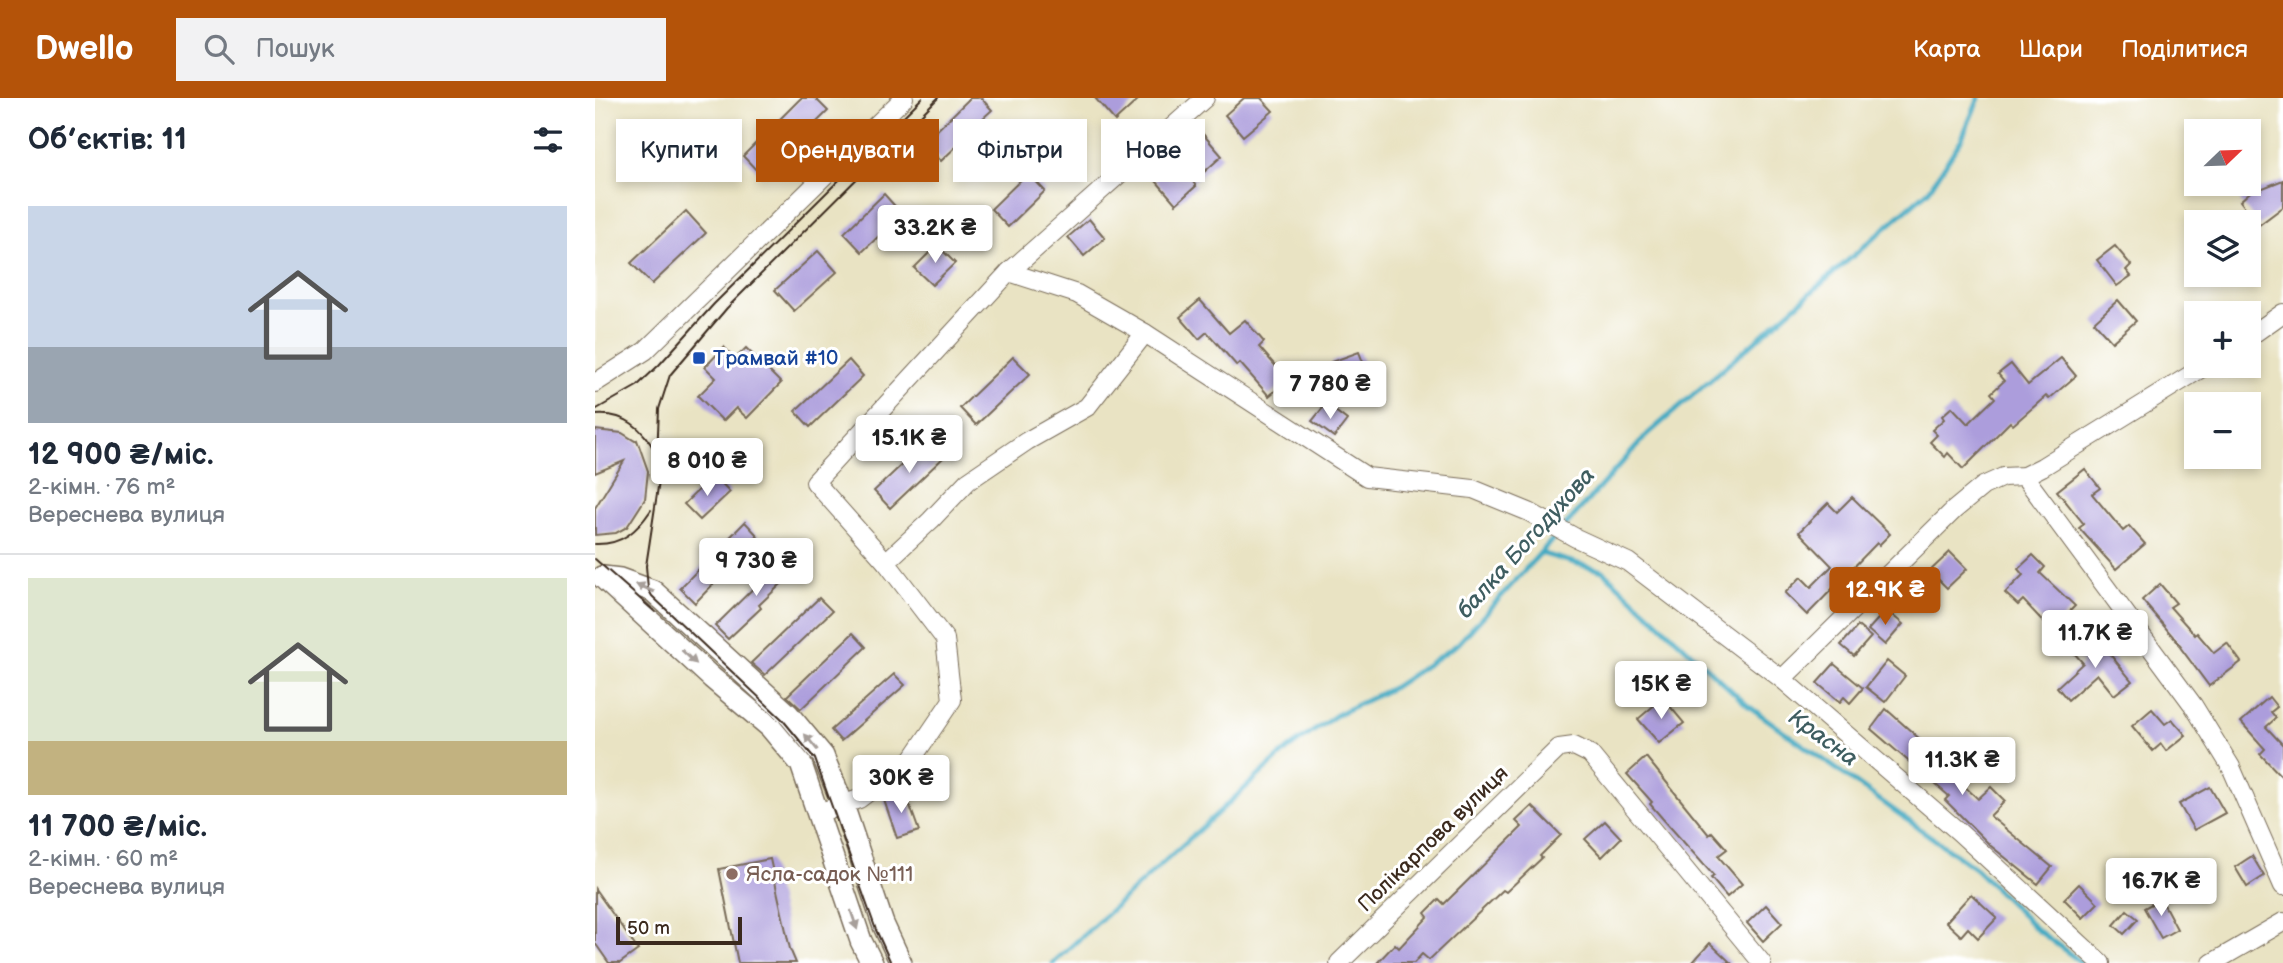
<!DOCTYPE html>
<html lang="uk">
<head>
<meta charset="utf-8">
<style>
  body { margin:0; font-family:"Balsamiq Sans",sans-serif; background:#f2f2f3; color:#1f2937; height:100vh; display:flex; flex-direction:column; font-size:26px; white-space:nowrap }
  * { box-sizing:border-box; margin:0 }
  p { font-size:23px; color:#747a83 }
  .icon { flex:none; width:38px; height:38px; fill:none; stroke:currentColor; stroke-width:2; stroke-linecap:round; stroke-linejoin:round }
  .map { position:relative; flex:1; overflow:hidden }
  .side { display:flex; flex-direction:column; background:#fff; width:595px }
  .side>* { flex:none }
  .banner { position:absolute; left:21px; top:21px; width:665px; height:63px; display:flex; gap:14px }
  .needle { width:46px; rotate:67deg }
  .fabs { position:absolute; left:1589px; top:21px; display:grid; gap:14px }
  .fabs a { display:grid; place-items:center; width:77px; height:77px; border-radius:0px; background:#fff; box-shadow:0 4px 10px #0003; font-size:35px }
  .scale { position:absolute; left:21px; bottom:18px; width:126px; box-sizing:border-box; padding-left:7px; border:4px solid #3b2a1e; border-top:0; font-size:19px; line-height:24px; white-space:nowrap; color:#3b2a1e; -webkit-text-stroke:5px #fff; paint-order:stroke }
  .price { position:absolute; translate:-50% -60px; padding:0 16px; border-radius:7px; background:#fff; color:#222; font-size:23px; line-height:46px; filter:drop-shadow(0 2px 4px #0008) }
  .price::after { content:''; position:absolute; left:50%; top:42px; width:21px; height:16px; margin-left:-10px; background:inherit; clip-path:polygon(0 0,100% 0,50% 100%) }
  .price.current { background:#b45309; color:#fff }
  ul { padding:0; list-style:none }
  li { display:grid; align-content:center; gap:14px; height:371px; padding:0 28px }
  li+li { border-top:2px solid #e0e1e3 }
  li span { display:grid; place-items:center; height:217px; border-radius:0px; color:#555 }
  li>.icon { margin-inline-start:auto }
  span .icon { width:126px; height:126px; fill:#fffc; stroke-width:1 }
  li b { font-size:30px }
  h2 { display:flex; justify-content:space-between; align-items:center; height:84px; padding:0 28px; font-size:30px }
  .chip { padding:0 24px; border-radius:0px; background:#fff; box-shadow:0 4px 10px #0003; font-size:24px; line-height:63px }
  .chip.current { background:#b45309; color:#fff }
  header { display:flex; align-items:center; gap:42px; box-sizing:border-box; height:98px; padding:0 35px; background:#b45309; color:#fff }
  header strong { font-size:33px }
  nav { display:flex; gap:38px; margin-inline-start:auto; font-size:24px }
  .search { width:490px; height:63px; background:#f2f2f3; display:flex; align-items:center; gap:18px; box-sizing:border-box; padding:0 24px; border-radius:0px; color:#747a83; font-size:26px }
  main { display:flex; flex:1; min-height:0 }
  .map>svg:first-child { display:block }
</style>
</head>
<body>
<header>
<strong>Dwello</strong>
<div class="search"><svg class="icon" aria-label="search" viewBox="0 0 24 24"><circle cx="10" cy="10" r="6"/><path d="M15 15l6 6"/></svg>Пошук</div>
<nav><a>Карта</a><a>Шари</a><a>Поділитися</a></nav>
</header>
<main>
<section class="side">
<h2>Об’єктів: 11<svg class="icon" aria-label="filters" viewBox="0 0 24 24"><path d="M4 7h16M4 17h16"/><circle cx="9" cy="7" r="2"/><circle cx="15" cy="17" r="2"/></svg></h2>
<ul>
<li><span style="background:linear-gradient(#c9d6e8 65%,#9aa5b1 0)"><svg class="icon" aria-label="home" viewBox="0 0 24 24"><path d="M3 11l9-7 9 7M6 9v11h12V9"/></svg></span><div><b>12 900 ₴/міс.</b><p>2-кімн. · 76 m²</p><p>Вереснева вулиця</p></div></li>
<li><span style="background:linear-gradient(#dfe7d0 75%,#c2b280 0)"><svg class="icon" aria-label="home" viewBox="0 0 24 24"><path d="M3 11l9-7 9 7M6 9v11h12V9"/></svg></span><div><b>11 700 ₴/міс.</b><p>2-кімн. · 60 m²</p><p>Вереснева вулиця</p></div></li>
</ul>
</section>
<div class="map">
<svg width="1688" height="865" viewBox="0 0 1688 865">
  <rect width="100%" height="100%" fill="#fff"/>
  <filter id="ink" filterUnits="userSpaceOnUse"><feTurbulence type="fractalNoise" baseFrequency=".0143" numOctaves="2"/><feDisplacementMap in="SourceGraphic" scale="14" xChannelSelector="R" yChannelSelector="G"/><feConvolveMatrix kernelMatrix="1 2 1 2 8 2 1 2 1" color-interpolation-filters="sRGB"/></filter>
  <filter id="wash" filterUnits="userSpaceOnUse"><feTurbulence type="fractalNoise" baseFrequency=".00686" numOctaves="4" result="noise"/><feDisplacementMap in="SourceGraphic" scale="28" xChannelSelector="R" yChannelSelector="G"/><feGaussianBlur stdDeviation="1.57" result="paint"/><feColorMatrix in="noise" values="0 0 0 0 0 0 0 0 0 0 0 0 0 0 0 0 0 1.4 0 .05"/><feComposite in="paint" operator="in"/></filter>
  <g filter="url(#wash)">
    <rect width="100%" height="100%" fill="#e9e3c3"/>
    <g fill="none" stroke-linecap="round" stroke-linejoin="round">
      <g stroke="#43aac3" stroke-width="5">
        <path d="M 945,455 L 1008,473 L 1152,607 L 1381,771 L 1441,831 L 1487,865"/>
        <path d="M 458,865 L 693,651 L 743,616 L 799,589 L 863,546 L 1053,336 L 1334,92 L 1366,42 L 1384,0"/>
      </g>
    </g>
    <g id="blocks">
      <g fill="#ac9ddc">
        <path d="M 206,0 L 220,0 L 233,13 L 167,78 L 148,58 Z"/>
        <path d="M 375,0 L 386,0 L 397,12 L 364,42 L 366,44 L 346,63 L 329,45 Z"/>
        <path d="M 500,0 L 545,0 L 520,23 Z"/>
        <path d="M 649,0 L 666,0 L 678,13 L 648,38 L 630,17 Z"/>
        <path d="M 607,35 L 627,58 L 598,84 L 601,88 L 581,106 L 549,69 L 570,51 L 577,60 Z"/>
        <path d="M 433,75 L 450,93 L 413,129 L 396,111 Z"/>
        <path d="M 1688,82 L 1688,109 L 1664,127 L 1645,103 L 1661,89 L 1663,92 Z"/>
        <path d="M 289,96 L 307,116 L 267,154 L 249,135 Z"/>
        <path d="M 91,113 L 111,135 L 57,186 L 36,165 Z"/>
        <path d="M 494,121 L 510,140 L 489,158 L 473,139 Z"/>
        <path d="M 342,147 L 360,165 L 337,187 L 319,170 Z"/>
        <path d="M 1520,148 L 1536,167 L 1531,172 L 1536,178 L 1522,188 L 1502,162 Z"/>
        <path d="M 223,153 L 242,174 L 199,213 L 180,192 Z"/>
        <path d="M 605,202 L 634,235 L 650,222 L 669,244 L 664,249 L 693,282 L 674,298 L 645,265 L 642,268 L 612,234 L 604,241 L 585,219 Z"/>
        <path d="M 1523,202 L 1541,223 L 1517,244 L 1499,224 Z"/>
        <path d="M 129,249 L 140,261 L 151,250 L 186,285 L 152,320 L 141,310 L 128,323 L 103,298 L 121,280 L 110,269 Z"/>
        <path d="M 764,254 L 773,277 L 745,288 L 736,264 Z"/>
        <path d="M 418,259 L 435,276 L 381,327 L 365,310 Z"/>
        <path d="M 1466,260 L 1481,278 L 1454,301 L 1451,298 L 1418,327 L 1415,324 L 1368,371 L 1353,355 L 1350,359 L 1335,344 L 1342,337 L 1337,332 L 1349,321 L 1347,318 L 1357,309 L 1373,326 L 1400,300 L 1396,295 L 1409,283 L 1403,276 L 1416,266 L 1433,287 Z"/>
        <path d="M 254,262 L 268,278 L 215,329 L 200,313 Z"/>
        <path d="M 731,306 L 752,322 L 739,339 L 717,323 Z"/>
        <path d="M 0,332 L 27,335 L 40,343 L 42,342 L 53,373 L 50,401 L 32,429 L 21,435 L 0,437 L 0,410 L 29,363 L 0,375 Z"/>
        <path d="M 332,343 L 348,360 L 295,410 L 279,393 Z"/>
        <path d="M 1490,371 L 1505,390 L 1497,396 L 1528,433 L 1534,428 L 1550,446 L 1521,471 L 1484,430 L 1489,426 L 1462,393 Z"/>
        <path d="M 119,377 L 135,394 L 105,422 L 89,406 Z"/>
        <path d="M 1257,399 L 1295,436 L 1284,447 L 1282,445 L 1212,517 L 1190,495 L 1206,479 L 1216,489 L 1237,468 L 1204,434 L 1233,405 L 1242,414 Z"/>
        <path d="M 150,424 L 163,438 L 126,472 L 129,475 L 100,505 L 85,490 Z"/>
        <path d="M 1355,454 L 1372,471 L 1352,490 L 1335,473 Z"/>
        <path d="M 192,457 L 204,469 L 164,507 L 166,510 L 133,541 L 120,528 Z"/>
        <path d="M 1438,457 L 1450,469 L 1445,475 L 1480,508 L 1456,532 L 1428,502 L 1423,507 L 1410,495 L 1428,477 L 1423,471 Z"/>
        <path d="M 1565,486 L 1581,505 L 1575,509 L 1600,537 L 1602,535 L 1619,555 L 1632,545 L 1646,564 L 1614,588 L 1585,549 L 1586,548 L 1547,502 Z"/>
        <path d="M 224,500 L 237,513 L 170,577 L 156,565 Z"/>
        <path d="M 1291,512 L 1308,526 L 1290,547 L 1273,532 Z"/>
        <path d="M 1263,528 L 1276,539 L 1259,558 L 1246,547 Z"/>
        <path d="M 258,535 L 271,549 L 206,611 L 192,598 Z"/>
        <path d="M 1500,538 L 1537,583 L 1519,597 L 1502,576 L 1473,602 L 1462,589 L 1488,565 L 1479,555 Z"/>
        <path d="M 1292,563 L 1310,578 L 1290,604 L 1271,589 Z"/>
        <path d="M 1239,566 L 1268,590 L 1255,605 L 1249,599 L 1245,604 L 1222,585 Z"/>
        <path d="M 299,576 L 310,587 L 246,643 L 236,632 Z"/>
        <path d="M 1674,599 L 1682,609 L 1676,614 L 1681,620 L 1671,629 L 1688,647 L 1688,680 L 1665,656 L 1670,651 L 1646,624 Z"/>
        <path d="M 1068,600 L 1089,625 L 1064,645 L 1043,621 Z"/>
        <path d="M 1291,611 L 1355,668 L 1352,672 L 1383,701 L 1396,689 L 1410,703 L 1395,718 L 1457,769 L 1443,786 L 1396,748 L 1350,702 L 1354,698 L 1276,631 Z"/>
        <path d="M 1557,611 L 1570,626 L 1577,621 L 1591,637 L 1571,653 L 1566,646 L 1558,653 L 1537,628 Z"/>
        <path d="M 1051,659 L 1114,737 L 1117,734 L 1132,751 L 1123,758 L 1147,786 L 1132,799 L 1116,780 L 1119,778 L 1068,721 L 1055,706 L 1057,704 L 1032,676 Z"/>
        <path d="M 1615,689 L 1630,715 L 1599,732 L 1584,706 Z"/>
        <path d="M 310,694 L 324,733 L 302,740 L 289,702 Z"/>
        <path d="M 937,708 L 966,737 L 945,758 L 947,760 L 911,794 L 908,792 L 834,862 L 827,856 L 819,865 L 782,865 L 800,846 L 804,850 L 833,819 L 830,815 L 844,801 L 849,806 L 927,729 L 921,723 Z"/>
        <path d="M 1010,723 L 1026,740 L 1007,759 L 990,741 Z"/>
        <path d="M 1657,758 L 1669,778 L 1652,789 L 1640,769 Z"/>
        <path d="M 175,761 L 195,851 L 201,865 L 143,865 L 124,771 Z"/>
        <path d="M 1484,786 L 1503,805 L 1488,820 L 1469,801 Z"/>
        <path d="M 0,791 L 43,852 L 25,865 L 14,865 L 0,845 Z"/>
        <path d="M 1376,796 L 1402,820 L 1383,840 L 1373,830 L 1366,838 L 1351,824 Z"/>
        <path d="M 1566,801 L 1582,831 L 1566,840 L 1549,810 Z"/>
        <path d="M 1171,807 L 1187,825 L 1168,843 L 1152,825 Z"/>
        <path d="M 1532,812 L 1543,821 L 1529,836 L 1519,827 Z"/>
        <path d="M 1115,845 L 1136,865 L 1097,865 Z"/>
      </g>
    </g>
  </g>
  <g filter="url(#ink)">
    <use href="#blocks" fill-opacity="0" stroke="#786b58" stroke-width="2"/>
    <g fill="none" stroke-linecap="round" stroke-linejoin="round">
      <g stroke="#786b58" stroke-width="20">
        <g id="minor">
          <path d="M 414,174 L 482,196 L 550,235 L 772,379 L 878,391 L 934,414 L 981,440 L 1033,464 L 1187,581 L 1364,734 L 1506,865"/>
          <path d="M 1654,239 L 1688,215"/>
          <path d="M 0,285 L 50,253 L 309,0"/>
          <path d="M 1429,378 L 1598,607 L 1636,669 L 1688,788"/>
          <path d="M 291,464 L 336,422 L 373,383 L 432,343 L 492,309 L 550,235"/>
          <path d="M 1187,581 L 1359,412 L 1388,388 L 1408,379 L 1429,378 L 1447,369 L 1610,268"/>
          <path d="M 223,715 L 264,701 L 317,661 L 357,602 L 350,541 L 291,464 L 220,384 L 414,174 L 610,0"/>
          <path d="M 744,865 L 964,650 L 979,648 L 995,656 L 1167,865"/>
          <path d="M 1617,865 L 1688,824"/>
        </g>
      </g>
      <g stroke="#786b58" stroke-width="24">
        <g id="major">
          <path d="M 7,479 L 117,580 L 175,629 L 206,666 L 266,843 L 277,865"/>
          <path d="M 8,479 L 25,481 L 58,493 L 193,616 L 228,658 L 248,707 L 288,826 L 306,865"/>
        </g>
      </g>
      <use href="#minor" stroke="#fff" stroke-width="18"/>
      <use href="#major" stroke="#fff" stroke-width="21"/>
      <g stroke="#3b2a1e" stroke-width="2">
        <path d="M 0,312 L 42,288 L 64,267 L 119,206 L 327,0"/>
        <path d="M 0,317 C 30,314 48,330 61,355"/>
        <path d="M 0,446 C 27,447 42,433 56,412"/>
        <path d="M 0,461 L 60,514"/>
        <path d="M 296,865 L 281,832 L 220,661 L 187,621 L 57,498 L 53,491 L 51,468 L 65,376 L 62,359 L 64,311 L 75,277 L 132,210 L 343,0"/>
      </g>
    </g>
    <defs><path id="oneway-solid" d="M-6-.8H1V-3.2L6.5 0L1 3.2V.8H-6Z" transform="scale(1.75)"/></defs>
    <g fill="#a79f9a">
      <use href="#oneway-solid" transform="translate(50 490) rotate(-157)"/>
      <use href="#oneway-solid" transform="translate(94 559) rotate(43)"/>
      <use href="#oneway-solid" transform="translate(216 644) rotate(-129)"/>
      <use href="#oneway-solid" transform="translate(259 822) rotate(71)"/>
    </g>
  </g>
  <rect fill="#1a4fb4" stroke="#fff" stroke-width="2.5" x="97" y="253" width="14" height="14" rx="3.5"/>
  <circle fill="#8d6e63" stroke="#fff" stroke-width="2.5" cx="137" cy="776" r="7"/>
  <g text-anchor="middle" dominant-baseline="central" stroke-width="6" stroke-linejoin="round" paint-order="stroke">
    <g font-size="21" fill="#164399" stroke="#fff" text-anchor="start">
      <text x="118" y="260">Трамвай #10</text>
    </g>
    <g font-size="21" fill="#3b2a1e" stroke="#fff">
      <text transform="translate(838 741) rotate(-44)">Полікарпова вулиця</text>
    </g>
    <g font-size="21" fill="#785e54" stroke="#fff" text-anchor="start">
      <text x="151" y="776">Ясла-садок №111</text>
    </g>
    <g font-size="23" font-style="italic" fill="#3e5d60" stroke="#fff">
      <text transform="translate(931 445) rotate(-48)">балка Богодухова</text>
      <text transform="translate(1228 640) rotate(36)">Красна</text>
    </g>
  </g>
</svg>
<div class="fabs">
<a><svg class="needle" viewBox="-14 -14 28 28"><path d="M0-13l5 13h-10z" fill="#e53935"/><path d="M0 13l5-13h-10z" fill="#747a83"/></svg></a>
<a><svg class="icon" aria-label="layers" viewBox="0 0 24 24"><path d="M12 4l9 5-9 5-9-5zM3 14l9 5 9-5"/></svg></a>
<a>+</a>
<a>−</a>
</div>
<div class="scale">50 m</div>
<b class="price" style="left:340px;top:167px">33.2K ₴</b>
<b class="price" style="left:735px;top:323px">7 780 ₴</b>
<b class="price" style="left:314px;top:377px">15.1K ₴</b>
<b class="price" style="left:112px;top:400px">8 010 ₴</b>
<b class="price" style="left:161px;top:500px">9 730 ₴</b>
<b class="price current" style="left:1290px;top:529px">12.9K ₴</b>
<b class="price" style="left:1500px;top:572px">11.7K ₴</b>
<b class="price" style="left:1066px;top:623px">15K ₴</b>
<b class="price" style="left:1367px;top:699px">11.3K ₴</b>
<b class="price" style="left:306px;top:717px">30K ₴</b>
<b class="price" style="left:1566px;top:820px">16.7K ₴</b>
<div class="banner">
<a class="chip">Купити</a>
<a class="chip current">Орендувати</a>
<a class="chip">Фільтри</a>
<a class="chip">Нове</a>
</div>
</div>
</main>
</body>
</html>
